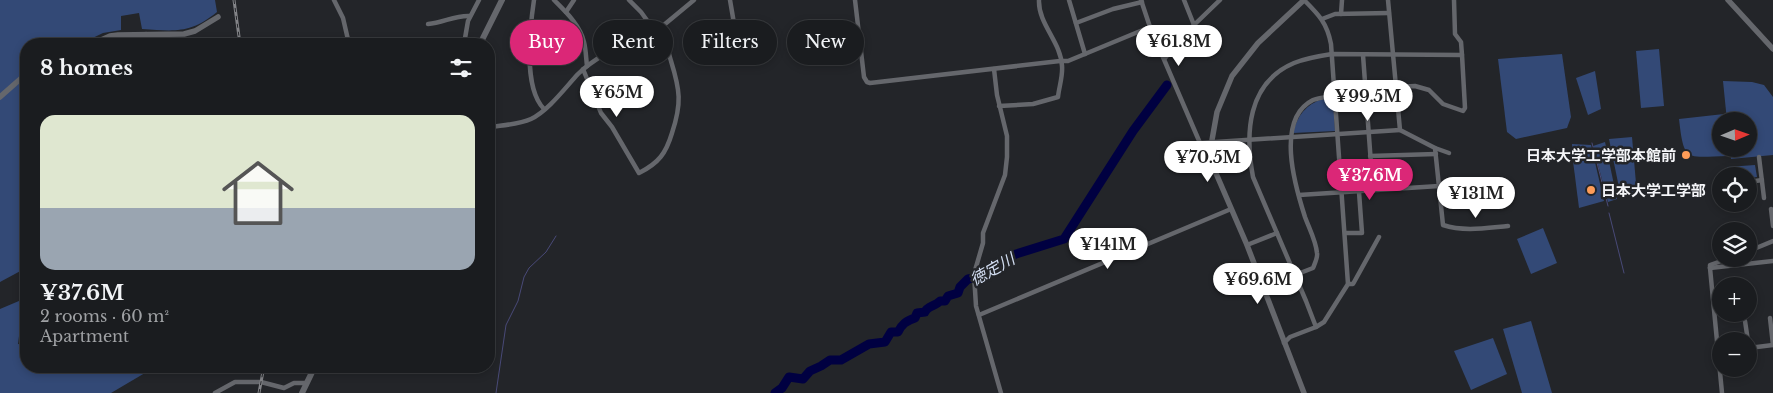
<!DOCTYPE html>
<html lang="en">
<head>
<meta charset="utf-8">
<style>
  body { margin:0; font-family:"Libre Baskerville","Noto Sans JP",serif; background:#27292c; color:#f1f3f6; height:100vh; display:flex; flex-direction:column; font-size:19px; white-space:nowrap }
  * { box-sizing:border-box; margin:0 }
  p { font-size:16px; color:#9fa1a4 }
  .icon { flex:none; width:28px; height:28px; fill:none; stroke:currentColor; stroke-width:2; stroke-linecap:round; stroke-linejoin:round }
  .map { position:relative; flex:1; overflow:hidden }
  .sheet { position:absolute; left:20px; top:38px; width:475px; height:335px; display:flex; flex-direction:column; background:#1a1c1f; border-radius:20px; box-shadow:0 2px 8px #0003,0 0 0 1px #383a3d }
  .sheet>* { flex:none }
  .hud { position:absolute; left:510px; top:20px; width:475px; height:45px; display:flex; gap:10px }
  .needle { width:32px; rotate:88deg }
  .buttons { position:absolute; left:1712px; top:112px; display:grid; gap:10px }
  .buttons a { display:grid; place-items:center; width:45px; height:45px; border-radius:50%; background:#1a1c1f; box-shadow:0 2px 8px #0003,0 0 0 1px #383a3d; font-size:25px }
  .price { position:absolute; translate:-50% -42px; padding:0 11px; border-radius:18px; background:#fff; color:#222; font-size:16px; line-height:32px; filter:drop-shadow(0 1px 2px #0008) }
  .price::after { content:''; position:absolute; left:50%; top:30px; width:15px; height:11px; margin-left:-8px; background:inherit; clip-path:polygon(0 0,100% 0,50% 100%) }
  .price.current { background:#db2777; color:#fff }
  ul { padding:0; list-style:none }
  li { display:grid; align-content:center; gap:10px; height:265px; padding:0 20px }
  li+li { border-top:1px solid #383a3d }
  li span { display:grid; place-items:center; height:155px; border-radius:15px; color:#555 }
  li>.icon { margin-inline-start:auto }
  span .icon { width:90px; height:90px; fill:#fffc; stroke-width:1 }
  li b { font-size:21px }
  h2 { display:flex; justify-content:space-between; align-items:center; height:60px; padding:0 20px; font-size:21px }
  .tag { padding:0 18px; border-radius:22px; background:#1a1c1f; box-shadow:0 2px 8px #0003,0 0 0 1px #383a3d; font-size:18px; line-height:45px }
  .tag.current { background:#db2777; color:#fff }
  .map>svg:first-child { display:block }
</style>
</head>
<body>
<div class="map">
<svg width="1773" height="393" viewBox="0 0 1773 393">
  <rect width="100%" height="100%" fill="#232529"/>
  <g fill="#334976">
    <path d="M 0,0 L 215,0 L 217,12 C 190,34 175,31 142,29 L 139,13 L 121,16 L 121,30 L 103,33 L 80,44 L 26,44 L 26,268 L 0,282 Z"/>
    <path d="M 1659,49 L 1664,106 L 1641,108 L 1636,51 Z"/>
    <path d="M 1562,54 L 1571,117 L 1567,128 L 1516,139 L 1507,132 L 1498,59 Z"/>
    <path d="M 1595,71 L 1601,109 L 1588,115 L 1576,78 Z"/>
    <path d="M 1723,81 L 1752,82 L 1764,85 L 1773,97 L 1773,155 L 1731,159 L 1730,149 L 1749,149 L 1749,121 L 1727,121 Z"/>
    <path d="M 1323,99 L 1333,99 L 1335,131 L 1293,133 C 1297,116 1306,104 1323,99 Z"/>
    <path d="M 1724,114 L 1724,121 L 1721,121 L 1721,149 L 1727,149 L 1728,156 C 1686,157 1684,163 1679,119 Z"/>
    <path d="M 1632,137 L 1637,195 L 1621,197 L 1609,139 Z"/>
    <path d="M 1605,142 L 1617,199 L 1608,202 L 1593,146 Z"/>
    <path d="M 1572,144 L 1591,145 L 1604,201 L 1579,208 L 1573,161 Z"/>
    <path d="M 1755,165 L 1757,177 L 1749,178 L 1749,176 L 1729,176 L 1727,167 Z"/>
    <path d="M 1543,228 L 1557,263 L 1531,274 L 1517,239 Z"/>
    <path d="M 26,298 L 26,323 L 19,336 L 18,344 L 26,345 L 26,366 L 174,366 L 150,370 L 111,393 L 0,393 L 0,309 Z"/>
    <path d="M 1531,321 L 1552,393 L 1522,393 L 1503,329 Z"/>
    <path d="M 1493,338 L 1507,374 L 1471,390 L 1454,351 Z"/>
  </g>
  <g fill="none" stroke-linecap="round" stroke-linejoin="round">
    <g stroke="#494a78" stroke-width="1">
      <path d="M 1592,143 L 1608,206"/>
      <path d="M 1609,213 L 1624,273"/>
      <path d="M 496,393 L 506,325 L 518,301 L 524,277 L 529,268 L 546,252 L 556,236"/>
    </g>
    <path stroke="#000041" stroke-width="9" d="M 775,393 L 782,388 L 789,377 L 803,379 L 810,371 L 821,366 L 830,360 L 841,360 L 869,344 L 885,342 L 891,332 L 898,332 C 902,324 906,321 915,318 L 917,313 L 925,312 C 927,306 936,306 940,301 L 945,301 L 948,296 L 958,293 L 960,287 L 968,279 L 978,277 L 984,270 L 1016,254 L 1064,239 L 1133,131 L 1167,85"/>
    <g stroke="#65676c" stroke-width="4.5">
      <path d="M 334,0 L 343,18 L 349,44"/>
      <path d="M 534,0 C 530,27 523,88 544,109"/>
      <path d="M 554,0 C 566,12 580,25 584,42 C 586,50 586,58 587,66"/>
      <path d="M 629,0 L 641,12 L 654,30"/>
      <path d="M 730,0 L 737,41"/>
      <path d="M 855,0 L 864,77 L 867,82 L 870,83 L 1060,61 L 1068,61 L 1150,27"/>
      <path d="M 1069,0 L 1085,54"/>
      <path d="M 1141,0 L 1150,27 L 1200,143 L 1400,130"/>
      <path d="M 1184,0 L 1194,25 L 1220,0"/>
      <path d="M 1304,0 C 1319,15 1327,23 1331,44 L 1348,284 L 1324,322 L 1316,327"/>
      <path d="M 1388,0 L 1400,130 L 1435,148 L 1443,225 C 1464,232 1486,228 1508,226"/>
      <path d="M 566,12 L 574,0"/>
      <path d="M 1341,14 L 1342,0"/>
      <path d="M 1322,19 L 1335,14 L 1389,13"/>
      <path d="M 1076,23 L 1113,9 L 1142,2"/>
      <path d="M 428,24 C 443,23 455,15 470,16"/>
      <path d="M 146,34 L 146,44"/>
      <path d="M 464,44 L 468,21 L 479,0"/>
      <path d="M 1363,55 L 1373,191"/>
      <path d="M 1165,58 L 1194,25"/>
      <path d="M 583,69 L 601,113 L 612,127 L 639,173 C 659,163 666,153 672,133 C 682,103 680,90 671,61 C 667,47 666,41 658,29"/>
      <path d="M 994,69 L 997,95 L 1007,136 L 1007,157 L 1005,175 L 983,233 L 983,243 L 974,274 L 976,306 L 1001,393"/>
      <path d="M 1396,87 L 1415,86 L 1429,90 L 1443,104 L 1463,111 L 1465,108 L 1462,55"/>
      <path d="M 999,106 L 1033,104 L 1058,97 C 1059,87 1063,76 1062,66 C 1061,42 1038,24 1039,0"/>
      <path d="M 489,127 C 502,125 518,125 531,119 C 548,111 565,88 578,74 C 595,57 620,46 641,36 C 648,33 652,30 659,29 L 694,0"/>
      <path d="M 1435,148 L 1449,153"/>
      <path d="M 1370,156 L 1436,154"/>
      <path d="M 1759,157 L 1764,198"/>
      <path d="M 1749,182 L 1762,180"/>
      <path d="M 1299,195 L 1439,186"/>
      <path d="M 1771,209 L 1773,226"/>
      <path d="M 1345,233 L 1362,233 L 1359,192"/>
      <path d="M 1247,245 L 1277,233"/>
      <path d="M 1749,251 L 1773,241"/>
      <path d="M 1710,268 L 1722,393"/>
      <path d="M 1710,268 L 1773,261"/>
      <path d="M 1710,268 L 1710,265 L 1727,259"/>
      <path d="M 1295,275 L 1313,268 C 1315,263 1318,257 1317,253 C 1316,241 1309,228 1305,217 C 1295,186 1275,119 1313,100 C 1320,97 1328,97 1335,96"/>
      <path d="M 1348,284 L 1353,284 L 1379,237"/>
      <path d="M 979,315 L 1231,209"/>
      <path d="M 1770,318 L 1773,345"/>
      <path d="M 1745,321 L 1748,341"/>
      <path d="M 1284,343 L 1290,337 L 1316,327 L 1306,301 L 1253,177 C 1245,134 1247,83 1294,63 C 1306,58 1319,56 1332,54 L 1462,55 L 1461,42 L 1455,34 L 1454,0"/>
      <path d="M 1749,348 L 1773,345"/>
      <path d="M 215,393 L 235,382 L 261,382 L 284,388 L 294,383 L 307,383"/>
    </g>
    <g stroke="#65676c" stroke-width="5.5">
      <path d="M 1304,0 L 1258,43 L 1232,76 L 1217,112 L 1212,140 L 1215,171 L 1247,245 L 1304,393"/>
      <path d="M 1728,0 L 1773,49"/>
      <path d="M 92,44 L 110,36 L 118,35 L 184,34 L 195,31 L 218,17"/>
      <path d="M 0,97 L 26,74"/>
    </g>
    <g stroke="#65676c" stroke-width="6">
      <path d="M 480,44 L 502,0"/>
      <path d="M 302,393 L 315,366"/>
    </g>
    <g stroke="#838488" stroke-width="3">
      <g id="rail">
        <path d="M 234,0 L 240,44"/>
        <path d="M 259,393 L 264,366"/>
      </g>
    </g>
    <use href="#rail" stroke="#232529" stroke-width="1" stroke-dasharray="4" stroke-linecap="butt"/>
  </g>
  <g fill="#fe9c58" stroke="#232529" stroke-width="2">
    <circle cx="1686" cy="155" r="5"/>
    <circle cx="1591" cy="190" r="5"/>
  </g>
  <g text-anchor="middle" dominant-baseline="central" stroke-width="5" stroke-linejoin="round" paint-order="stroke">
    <g font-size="15" font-weight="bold" fill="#f4f5f8" stroke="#232529" text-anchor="end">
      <text x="1676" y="155">日本大学工学部本館前</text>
      <text x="1601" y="190" text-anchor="start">日本大学工学部</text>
    </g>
    <g font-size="16" font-style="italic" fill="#d1dcf0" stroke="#232529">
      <text transform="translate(992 269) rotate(-29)">徳定川</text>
    </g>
  </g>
</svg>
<div class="buttons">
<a><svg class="needle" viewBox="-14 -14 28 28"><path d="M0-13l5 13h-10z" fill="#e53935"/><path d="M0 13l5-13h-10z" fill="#9fa1a4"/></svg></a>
<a><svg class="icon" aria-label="locate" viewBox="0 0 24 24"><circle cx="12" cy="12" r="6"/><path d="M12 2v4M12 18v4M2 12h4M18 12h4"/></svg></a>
<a><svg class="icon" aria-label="layers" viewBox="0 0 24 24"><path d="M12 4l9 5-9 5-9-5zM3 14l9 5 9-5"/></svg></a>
<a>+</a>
<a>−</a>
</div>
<b class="price" style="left:1179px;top:67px">¥61.8M</b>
<b class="price" style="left:617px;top:118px">¥65M</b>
<b class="price" style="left:1368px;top:122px">¥99.5M</b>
<b class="price" style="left:1208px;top:183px">¥70.5M</b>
<b class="price current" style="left:1370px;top:201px">¥37.6M</b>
<b class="price" style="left:1476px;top:219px">¥131M</b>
<b class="price" style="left:1108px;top:270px">¥141M</b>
<b class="price" style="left:1258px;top:305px">¥69.6M</b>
<div class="hud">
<a class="tag current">Buy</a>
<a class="tag">Rent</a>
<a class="tag">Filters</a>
<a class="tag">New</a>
</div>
<section class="sheet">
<h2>8 homes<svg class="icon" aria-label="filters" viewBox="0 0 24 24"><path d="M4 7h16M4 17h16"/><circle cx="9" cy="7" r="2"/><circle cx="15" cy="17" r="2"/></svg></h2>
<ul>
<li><span style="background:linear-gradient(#dfe7d0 60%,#9aa5b1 0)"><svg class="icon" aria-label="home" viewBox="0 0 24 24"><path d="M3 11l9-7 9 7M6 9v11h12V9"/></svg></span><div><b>¥37.6M</b><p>2 rooms · 60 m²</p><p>Apartment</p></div></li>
</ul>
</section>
</div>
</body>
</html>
